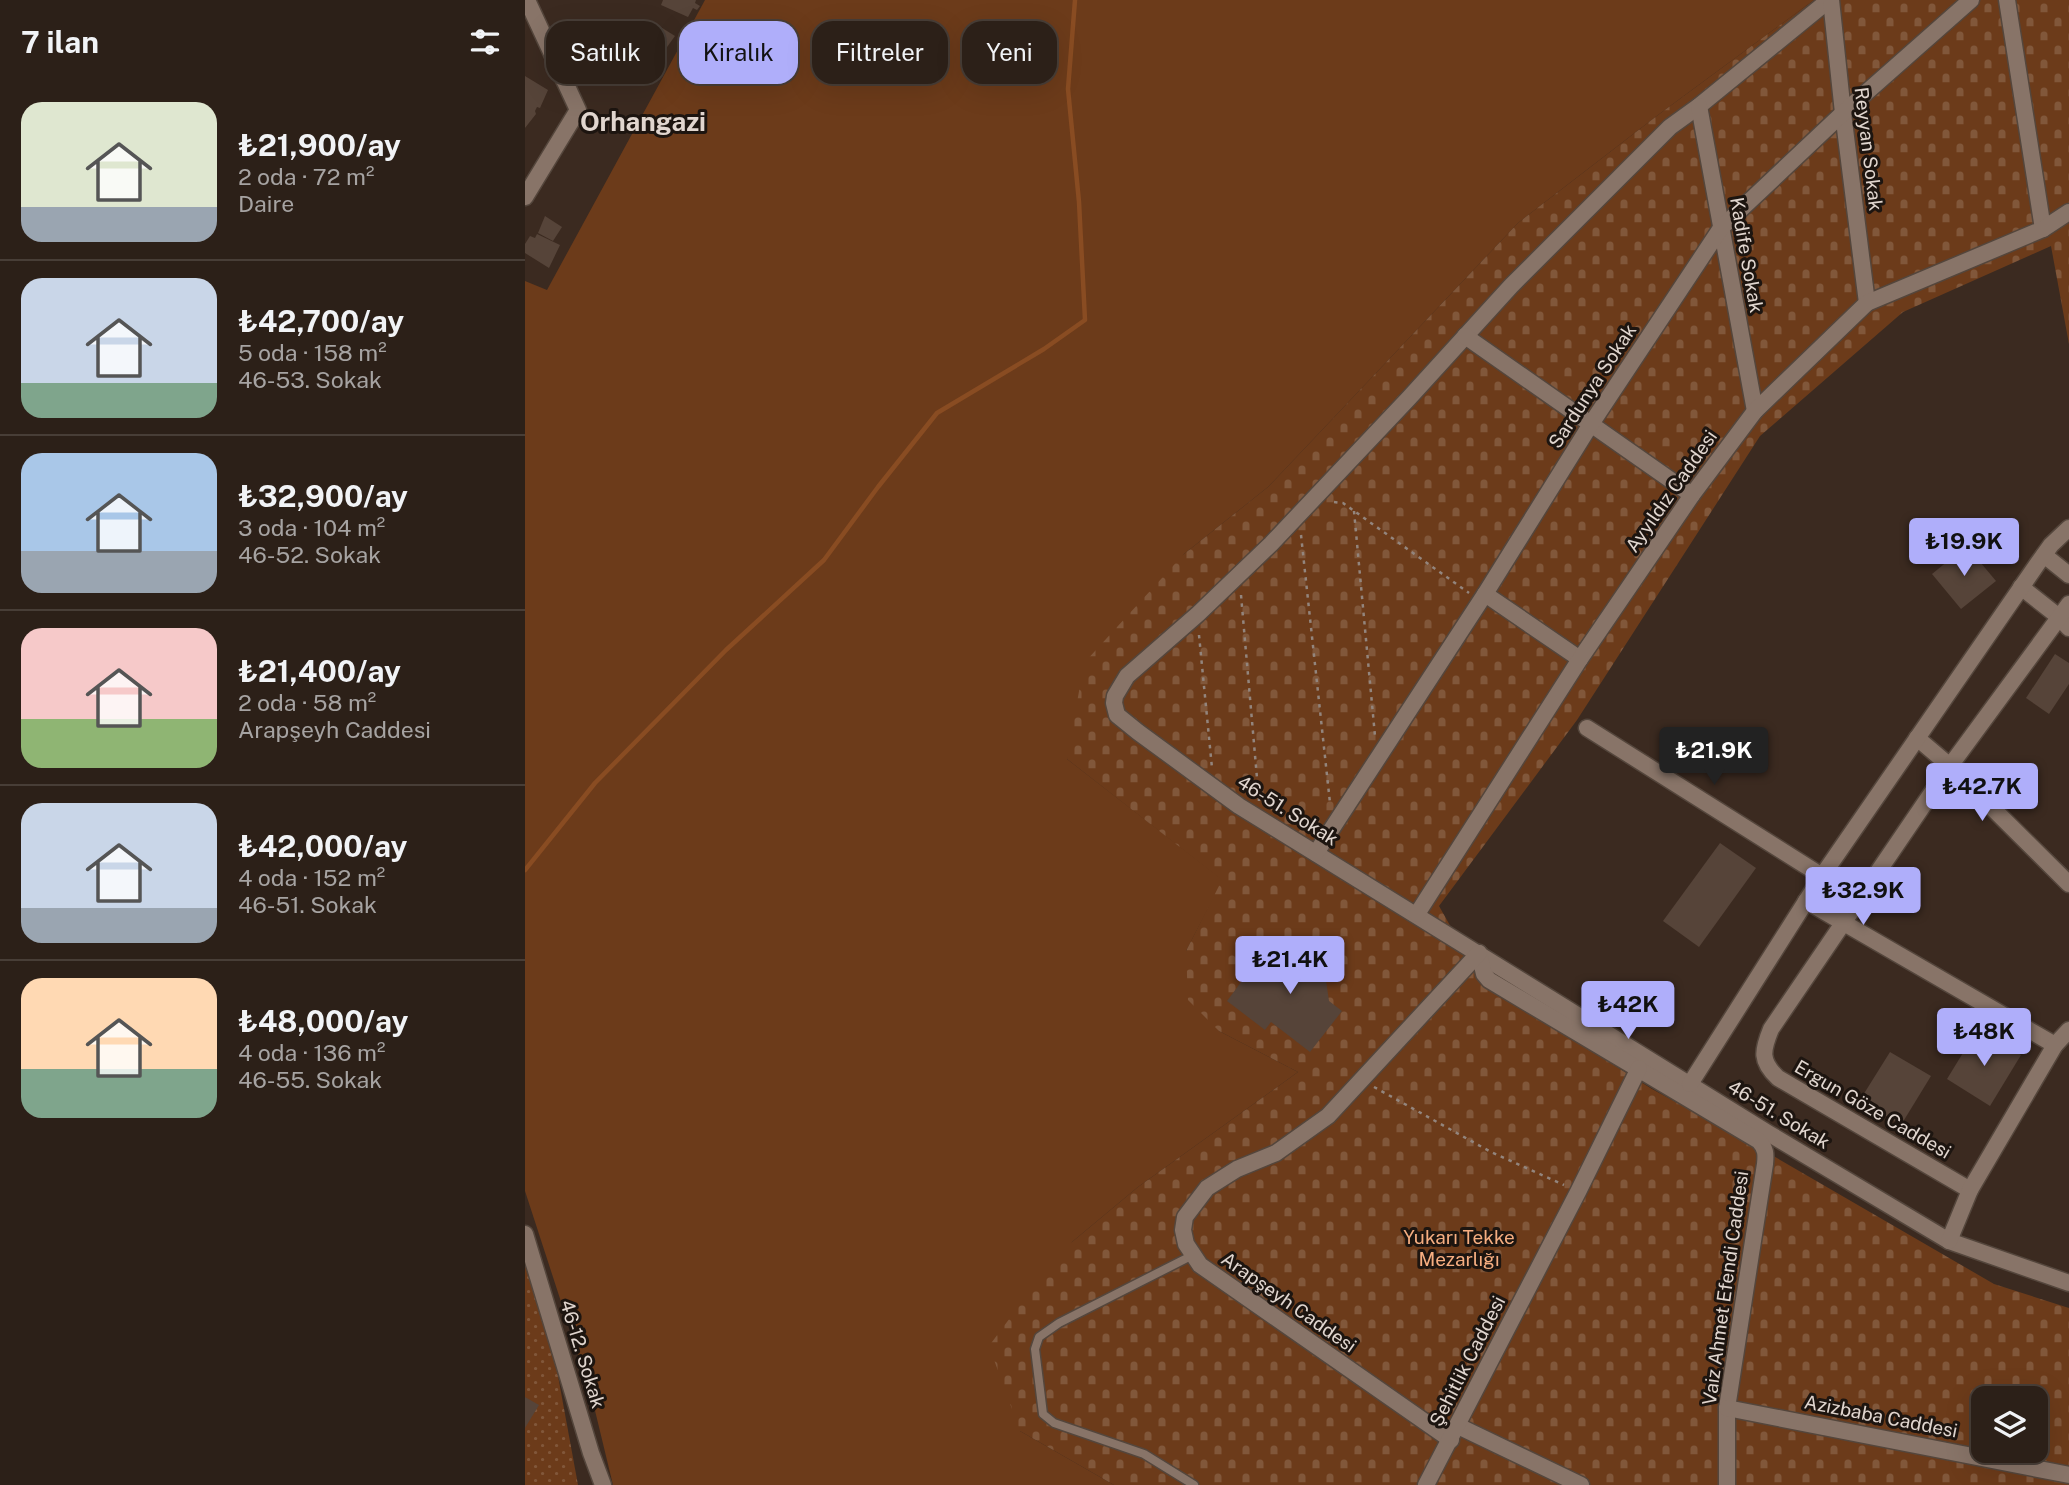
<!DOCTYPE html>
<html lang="tr">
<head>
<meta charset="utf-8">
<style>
  body { margin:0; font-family:"Public Sans",sans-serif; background:#342821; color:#f1f3f6; height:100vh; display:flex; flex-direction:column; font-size:26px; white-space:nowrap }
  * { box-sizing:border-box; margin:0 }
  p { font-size:23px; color:#a6a3a2 }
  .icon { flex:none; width:38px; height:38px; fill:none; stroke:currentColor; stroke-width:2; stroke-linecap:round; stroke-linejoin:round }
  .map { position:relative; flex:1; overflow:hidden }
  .side { display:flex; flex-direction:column; background:#2c2018; width:525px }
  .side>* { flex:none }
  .top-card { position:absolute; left:21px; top:21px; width:665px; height:63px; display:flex; gap:14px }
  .buttons { position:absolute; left:1446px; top:1386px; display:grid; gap:14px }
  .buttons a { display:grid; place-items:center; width:77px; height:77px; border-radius:14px; background:#2c2018; box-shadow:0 7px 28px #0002,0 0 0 2px #483e37; font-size:35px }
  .price { position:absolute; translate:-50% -60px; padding:0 16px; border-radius:7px; background:#afaefa; color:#111; font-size:23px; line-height:46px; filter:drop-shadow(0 2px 4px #0008) }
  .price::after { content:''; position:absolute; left:50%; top:42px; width:21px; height:16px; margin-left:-10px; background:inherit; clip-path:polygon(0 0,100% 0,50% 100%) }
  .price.active { background:#222; color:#fff }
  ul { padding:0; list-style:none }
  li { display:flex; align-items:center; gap:21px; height:175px; padding:0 21px }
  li+li { border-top:2px solid #483e37 }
  li span { display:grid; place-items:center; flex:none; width:196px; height:140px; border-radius:21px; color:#555 }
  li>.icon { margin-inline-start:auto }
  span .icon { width:84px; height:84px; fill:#fffc; stroke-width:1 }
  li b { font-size:30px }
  h2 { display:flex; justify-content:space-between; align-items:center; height:84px; padding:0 21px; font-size:30px }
  .pill { padding:0 24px; border-radius:21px; background:#2c2018; box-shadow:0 7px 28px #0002,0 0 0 2px #483e37; font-size:24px; line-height:63px }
  .pill.active { background:#afaefa; color:#111 }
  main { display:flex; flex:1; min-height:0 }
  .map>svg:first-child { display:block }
</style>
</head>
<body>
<main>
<section class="side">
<h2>7 ilan<svg class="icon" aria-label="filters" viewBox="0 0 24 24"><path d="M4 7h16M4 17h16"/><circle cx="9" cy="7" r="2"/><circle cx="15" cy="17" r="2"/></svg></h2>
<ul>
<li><span style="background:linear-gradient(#dfe7d0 75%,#9aa5b1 0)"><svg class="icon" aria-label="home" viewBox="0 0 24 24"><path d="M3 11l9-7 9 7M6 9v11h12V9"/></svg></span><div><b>₺21,900/ay</b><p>2 oda · 72 m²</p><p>Daire</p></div></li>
<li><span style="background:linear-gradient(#c9d6e8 75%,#7fa58c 0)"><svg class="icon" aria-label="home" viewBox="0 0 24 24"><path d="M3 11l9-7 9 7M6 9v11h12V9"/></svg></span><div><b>₺42,700/ay</b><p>5 oda · 158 m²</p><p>46-53. Sokak</p></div></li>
<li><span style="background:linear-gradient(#a9c7e8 70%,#9aa5b1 0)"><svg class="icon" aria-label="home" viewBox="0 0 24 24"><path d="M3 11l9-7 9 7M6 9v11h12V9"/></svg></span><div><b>₺32,900/ay</b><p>3 oda · 104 m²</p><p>46-52. Sokak</p></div></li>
<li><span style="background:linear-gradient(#f6c9c9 65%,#8fb573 0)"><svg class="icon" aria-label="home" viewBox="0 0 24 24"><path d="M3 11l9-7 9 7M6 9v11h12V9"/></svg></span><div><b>₺21,400/ay</b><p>2 oda · 58 m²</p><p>Arapşeyh Caddesi</p></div></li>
<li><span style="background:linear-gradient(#c9d6e8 75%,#9aa5b1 0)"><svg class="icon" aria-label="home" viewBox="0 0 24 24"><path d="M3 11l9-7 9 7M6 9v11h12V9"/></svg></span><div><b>₺42,000/ay</b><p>4 oda · 152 m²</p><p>46-51. Sokak</p></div></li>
<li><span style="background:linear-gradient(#ffd9b3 65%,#7fa58c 0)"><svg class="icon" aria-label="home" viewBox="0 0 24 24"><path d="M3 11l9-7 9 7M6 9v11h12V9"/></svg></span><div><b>₺48,000/ay</b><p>4 oda · 136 m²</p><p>46-55. Sokak</p></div></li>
</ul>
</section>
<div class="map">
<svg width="1544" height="1485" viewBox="0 0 1544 1485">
  <defs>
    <pattern id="cemetery-stones" width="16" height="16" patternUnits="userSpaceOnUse" patternTransform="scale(1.75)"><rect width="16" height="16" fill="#6c3b1a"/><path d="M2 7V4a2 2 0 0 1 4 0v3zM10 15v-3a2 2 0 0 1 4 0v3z" fill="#81573a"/></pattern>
    <pattern id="park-dots" width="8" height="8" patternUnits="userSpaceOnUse" patternTransform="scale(1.75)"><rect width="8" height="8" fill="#6c3b1a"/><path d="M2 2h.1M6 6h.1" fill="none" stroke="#81573a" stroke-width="1.8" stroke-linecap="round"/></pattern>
  </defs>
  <rect width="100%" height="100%" fill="#3b2a20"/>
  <path fill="#6c3b1a" d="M 180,0 L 1289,0 L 1133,115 L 993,223 L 743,487 L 659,554 L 542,759 L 698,880 L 661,951 L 694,1031 L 773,1072 L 613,1187 L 547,1242 L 495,1431 L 589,1485 L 88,1485 L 66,1394 L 0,1191 L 0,281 L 22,290 Z"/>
  <path fill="url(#cemetery-stones)" fill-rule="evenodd" d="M 1289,0 L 1544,0 L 1544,344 L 1526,246 L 1378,312 L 1235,436 L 1052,720 L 914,906 L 957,982 L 1127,1089 L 1238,1150 L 1469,1284 L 1544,1308 L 1544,1485 L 589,1485 L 495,1431 L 464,1346 L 511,1283 L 547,1242 L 613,1187 L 773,1072 L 694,1031 L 663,1000 L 661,951 L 697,880 L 542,759 L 559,663 L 659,554 L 743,487 L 993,223 L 1133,115 ZM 1458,1398 L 1510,1398 L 1510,1451 L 1458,1451 Z"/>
  <path fill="url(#park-dots)" d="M 0,1250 L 22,1316 L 53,1485 L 0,1485 Z"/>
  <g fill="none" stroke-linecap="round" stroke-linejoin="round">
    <path stroke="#894c22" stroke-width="4.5" d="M 0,870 L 70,783 L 201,650 L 299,560 L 353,487 L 412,413 L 519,349 L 560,320 L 554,202 L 543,89 L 550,0"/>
  </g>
  <g fill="#564439">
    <path d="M 138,0 L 171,0 L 170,3 L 175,6 L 172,10 L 168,8 L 163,17 L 136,5 Z"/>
    <path d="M 126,21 L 150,36 L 137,54 L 115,40 Z"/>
    <path d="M 0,76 L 23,90 L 15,108 L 12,107 L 10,111 L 11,114 L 0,128 Z"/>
    <path d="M 20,216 L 37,227 L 28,241 L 13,233 Z"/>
    <path d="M 12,234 L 35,245 L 24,268 L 0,253 L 0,244 L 5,236 L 10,238 Z"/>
    <path d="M 1440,547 L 1445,550 L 1471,581 L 1436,609 L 1407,574 Z"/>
    <path d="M 1530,654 L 1544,663 L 1544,684 L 1524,714 L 1501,698 Z"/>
    <path d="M 1195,843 L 1231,868 L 1174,947 L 1138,921 Z"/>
    <path d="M 772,940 L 810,969 L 801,980 L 804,1001 L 817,1011 L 785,1052 L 746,1022 L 740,1030 L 702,1001 L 731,962 L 746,974 Z"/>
    <path d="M 1452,1030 L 1496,1055 L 1465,1106 L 1422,1079 Z"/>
    <path d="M 1365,1052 L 1406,1076 L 1376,1125 L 1335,1100 Z"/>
    <path d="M 0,1397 L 14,1405 L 0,1428 Z"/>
  </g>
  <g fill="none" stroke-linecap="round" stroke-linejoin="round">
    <g stroke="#54463c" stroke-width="11">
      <path id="service" d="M 668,1255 L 534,1323 L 514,1337 L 510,1349 L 518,1414 L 529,1423 L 619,1454 L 669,1485"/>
    </g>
    <g stroke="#54463c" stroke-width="19">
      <g id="minor">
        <path d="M 1304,0 L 1174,106 L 1145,127 L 986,286 L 884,398 L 746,544 L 673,614 L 602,676 L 590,696 L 589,703 L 592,715 L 613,732 L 714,806 L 1243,1133 L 1424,1241 L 1544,1283"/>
        <path d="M 1306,0 L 1318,113 L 1342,303"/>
        <path d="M 1482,0 L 1518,229"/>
        <path d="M 1174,106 L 1230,411"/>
        <path d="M 0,197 L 53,110 L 2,0"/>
        <path d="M 940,336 L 1167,495"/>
        <path d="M 1519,555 L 1544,575"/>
        <path d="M 1496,587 L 1534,617 L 1544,628"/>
        <path d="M 960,594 L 1055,659"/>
        <path d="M 1062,728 L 1297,876"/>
        <path d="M 1392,738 L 1425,766 L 1544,884"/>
        <path d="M 791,853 L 960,594 L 1066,424 L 1196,228 L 1318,113 L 1446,0"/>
        <path d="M 1281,901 L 1530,1045"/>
        <path d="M 892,914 L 1055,659 L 1167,495 L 1230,411 L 1342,303 L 1518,229 L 1544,212"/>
        <path d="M 954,953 L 959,974 L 964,980 L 1234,1141 C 1241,1149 1241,1154 1240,1164 L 1202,1408 L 1202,1485"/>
        <path d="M 1165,1084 L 1297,876 L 1513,563 L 1526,545 L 1544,528"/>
        <path d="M 1445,1190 L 1253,1078 C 1235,1061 1237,1051 1246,1029 L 1425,766 L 1544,604"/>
        <path d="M 0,1234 L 66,1453 L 78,1485"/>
        <path d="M 1424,1241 L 1445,1190 L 1530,1045 L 1544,1030"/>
        <path d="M 1202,1408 L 1544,1475"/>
        <path d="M 933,1426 L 1056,1485"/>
        <path d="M 926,1440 L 675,1265 L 661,1244 L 658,1230 L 660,1217 L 682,1188 L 712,1169 L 751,1153 L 803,1116 L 954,953"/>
        <path d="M 901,1485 L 1053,1192 L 1114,1068"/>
      </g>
    </g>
    <g stroke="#93857d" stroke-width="2.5" stroke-dasharray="3.5 5" stroke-linecap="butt">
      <path d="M 809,502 L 818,503 L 944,593"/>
      <path d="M 829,511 L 850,736"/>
      <path d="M 776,535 L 805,803"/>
      <path d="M 716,595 L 734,801"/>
      <path d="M 674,635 L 687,768"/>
      <path d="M 849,1087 L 966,1152 L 1039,1185"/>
    </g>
    <use href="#service" stroke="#887468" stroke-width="8"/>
    <use href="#minor" stroke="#887468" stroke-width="16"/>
  </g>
  <g text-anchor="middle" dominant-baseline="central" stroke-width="6" stroke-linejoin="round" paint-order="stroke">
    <g font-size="19" fill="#e1d6cf" stroke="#1d1510">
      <text transform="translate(1344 149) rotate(83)">Reyyan Sokak</text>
      <text transform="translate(1222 255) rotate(80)">Kadife Sokak</text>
      <text transform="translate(1067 386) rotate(-57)">Sardunya Sokak</text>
      <text transform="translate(1146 491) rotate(-55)">Ayyıldız Caddesi</text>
      <text transform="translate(763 810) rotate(32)">46-51. Sokak</text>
      <text transform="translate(1348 1109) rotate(30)">Ergun Göze Caddesi</text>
      <text transform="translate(1254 1114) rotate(31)">46-51. Sokak</text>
      <text transform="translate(1200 1288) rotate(-82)">Vaiz Ahmet Efendi Caddesi</text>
      <text transform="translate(764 1302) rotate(35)">Arapşeyh Caddesi</text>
      <text transform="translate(58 1354) rotate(73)">46-12. Sokak</text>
      <text transform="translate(942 1361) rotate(-63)">Şehitlik Caddesi</text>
      <text transform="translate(1356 1416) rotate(11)">Azizbaba Caddesi</text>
    </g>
    <g font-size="19" fill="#f6ae81" stroke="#1d1510">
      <text x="934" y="1237">Yukarı Tekke<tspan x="934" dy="22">Mezarlığı</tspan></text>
    </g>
    <g font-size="26" font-weight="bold" fill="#e1d6cf" stroke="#1d1510">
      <text x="118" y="121">Orhangazi</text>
    </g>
  </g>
</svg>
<div class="buttons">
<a><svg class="icon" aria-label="layers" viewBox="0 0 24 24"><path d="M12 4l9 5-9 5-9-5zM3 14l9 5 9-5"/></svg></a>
</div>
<b class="price" style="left:1439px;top:578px">₺19.9K</b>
<b class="price active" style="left:1189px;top:787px">₺21.9K</b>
<b class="price" style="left:1457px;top:823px">₺42.7K</b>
<b class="price" style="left:1338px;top:927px">₺32.9K</b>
<b class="price" style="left:765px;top:996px">₺21.4K</b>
<b class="price" style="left:1103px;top:1041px">₺42K</b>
<b class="price" style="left:1459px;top:1068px">₺48K</b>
<div class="top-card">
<a class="pill">Satılık</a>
<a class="pill active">Kiralık</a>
<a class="pill">Filtreler</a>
<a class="pill">Yeni</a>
</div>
</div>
</main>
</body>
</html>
